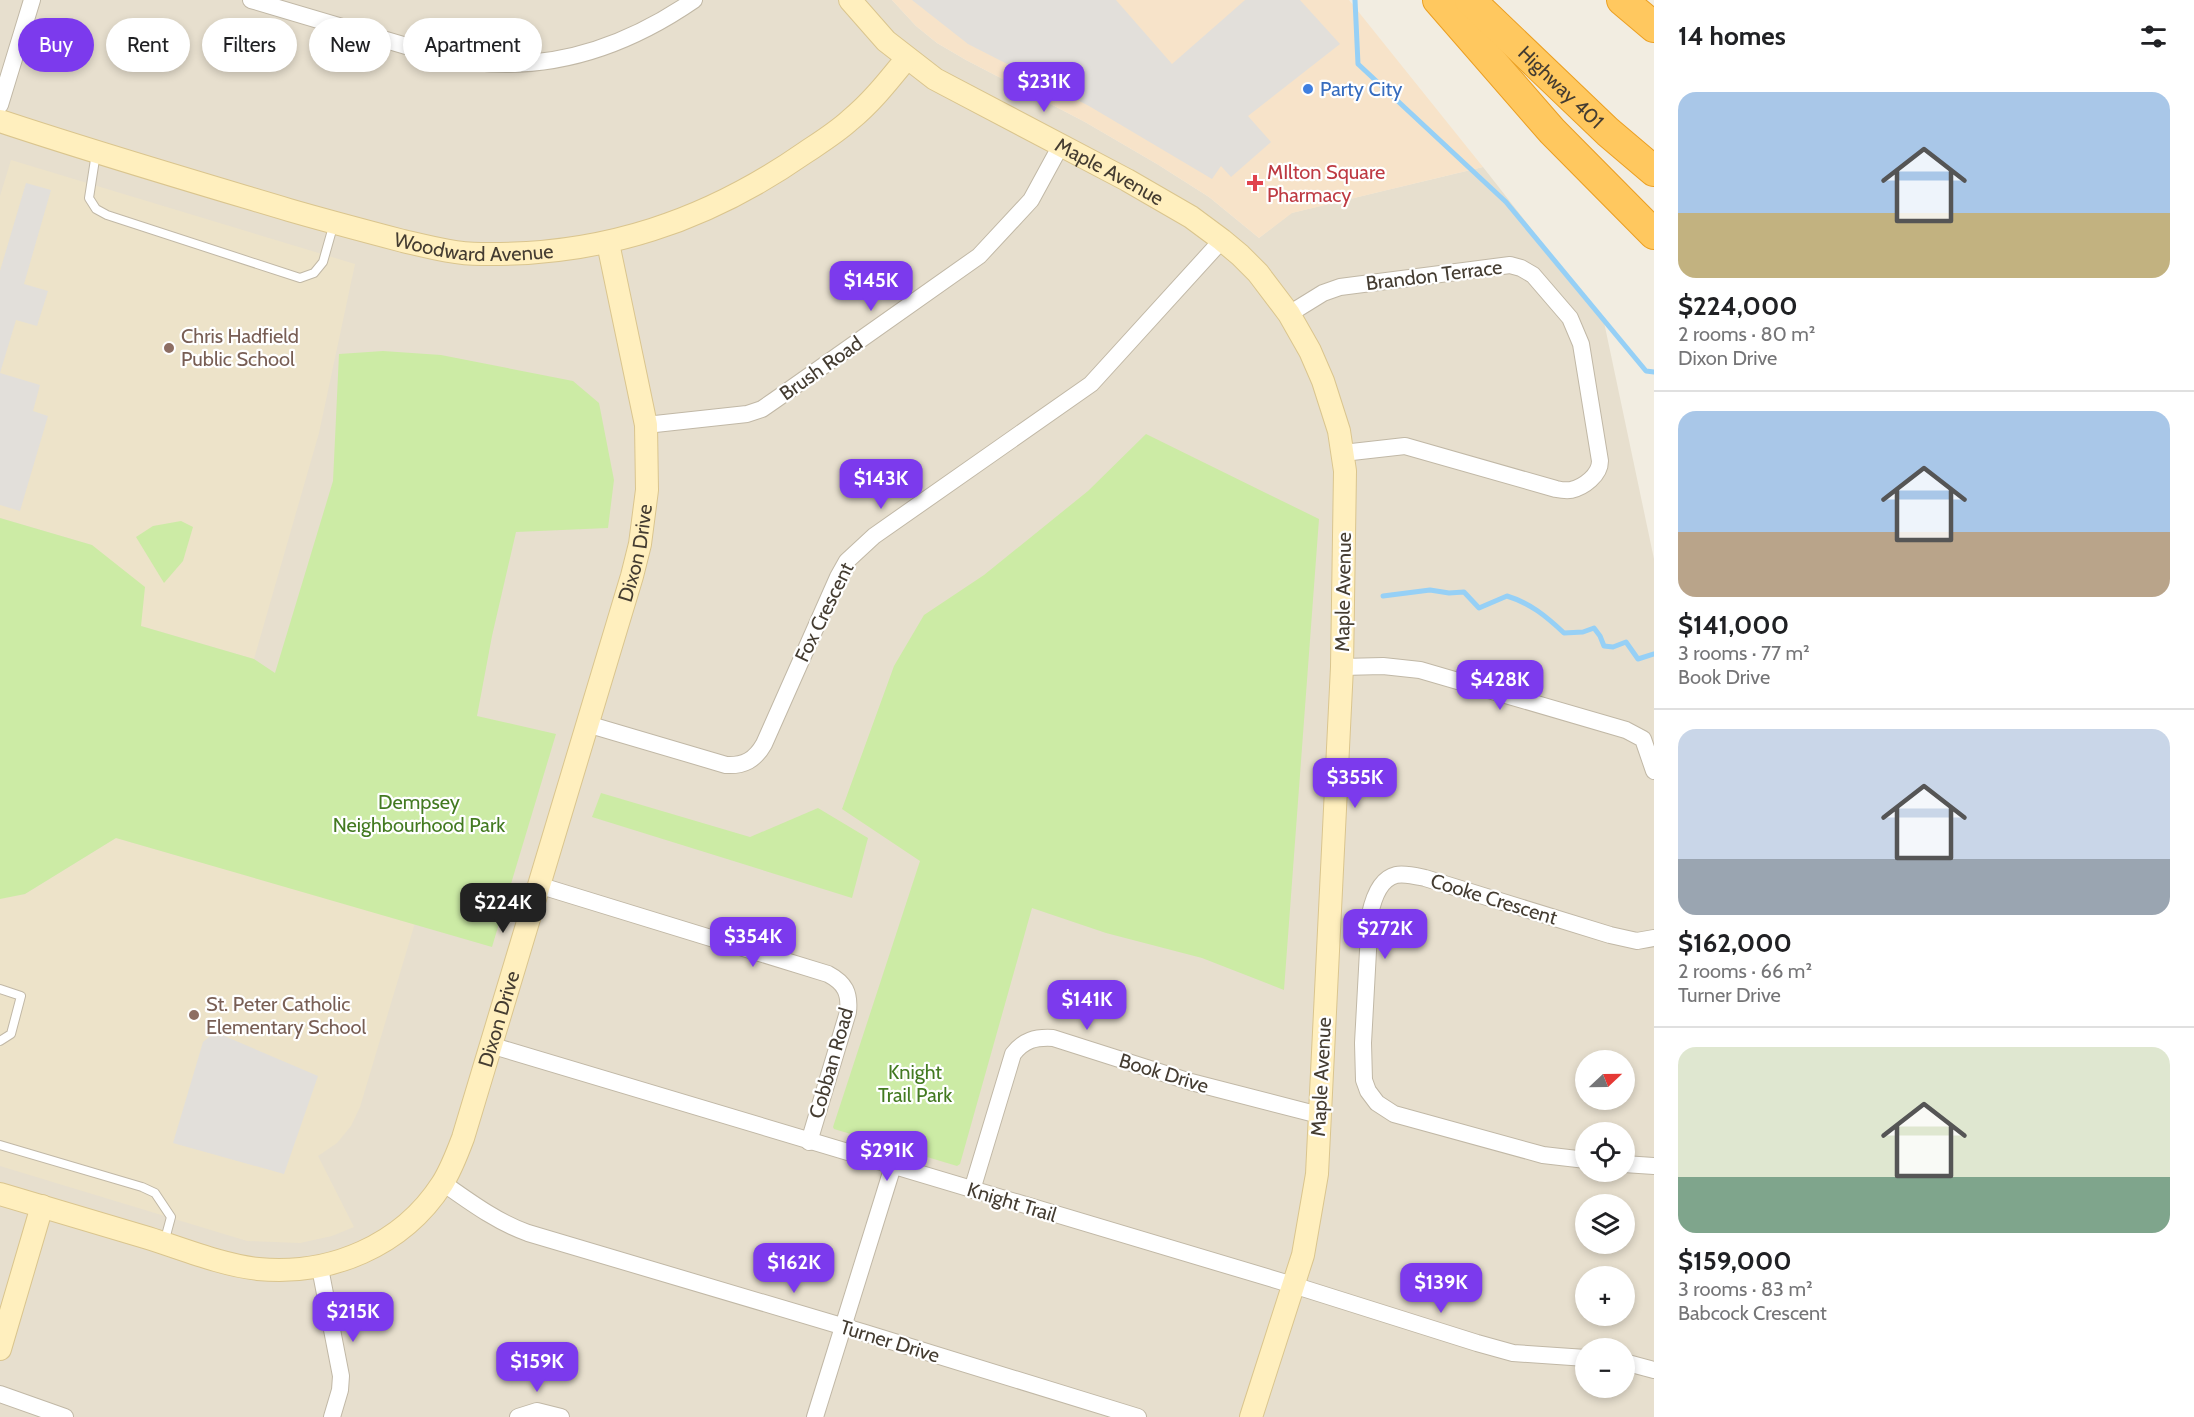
<!DOCTYPE html>
<html lang="en">
<head>
<meta charset="utf-8">
<style>
  body { margin:0; font-family:Cabin,sans-serif; background:#f6f6f6; color:#202124; height:100vh; display:flex; flex-direction:column; font-size:22px; white-space:nowrap }
  * { box-sizing:border-box; margin:0 }
  p { font-size:20px; color:#757577 }
  .icon { flex:none; width:33px; height:33px; fill:none; stroke:currentColor; stroke-width:2; stroke-linecap:round; stroke-linejoin:round }
  .map { position:relative; flex:1; overflow:hidden }
  .side { display:flex; flex-direction:column; background:#fff; width:540px }
  .side>* { flex:none }
  .top-card { position:absolute; left:18px; top:18px; width:570px; height:54px; display:flex; gap:12px }
  .needle { width:39px; rotate:68deg }
  .tools { position:absolute; left:1575px; top:1050px; display:grid; gap:12px }
  .tools a { display:grid; place-items:center; width:60px; height:60px; border-radius:50%; background:#fff; box-shadow:0 3px 9px #0003; font-size:30px }
  .price { position:absolute; translate:-50% -51px; padding:0 14px; border-radius:12px; background:#7c3aed; color:#fff; font-size:20px; line-height:39px; filter:drop-shadow(0 2px 3px #0008) }
  .price::after { content:''; position:absolute; left:50%; top:36px; width:18px; height:14px; margin-left:-9px; background:inherit; clip-path:polygon(0 0,100% 0,50% 100%) }
  .price.current { background:#222; color:#fff }
  ul { padding:0; list-style:none }
  li { display:grid; align-content:center; gap:12px; height:318px; padding:0 24px }
  li+li { border-top:2px solid #e0e0e0 }
  li span { display:grid; place-items:center; height:186px; border-radius:18px; color:#555 }
  li>.icon { margin-inline-start:auto }
  span .icon { width:108px; height:108px; fill:#fffc; stroke-width:1 }
  li b { font-size:26px }
  h2 { display:flex; justify-content:space-between; align-items:center; height:72px; padding:0 24px; font-size:26px }
  .pill { padding:0 21px; border-radius:27px; background:#fff; box-shadow:0 3px 9px #0003; font-size:21px; line-height:54px }
  .pill.current { background:#7c3aed; color:#fff }
  main { display:flex; flex:1; min-height:0 }
  .map>svg:first-child { display:block }
</style>
</head>
<body>
<main>
<div class="map">
<svg width="1654" height="1417" viewBox="0 0 1654 1417">
  <rect width="100%" height="100%" fill="#f2ede1"/>
  <path fill="#e7dfce" fill-rule="evenodd" d="M 0,0 L 892,0 L 916,26 L 937,43 L 966,60 L 1085,122 L 1157,164 L 1209,197 L 1259,238 L 1291,213 L 1483,167 L 1604,322 L 1654,559 L 1654,1417 L 0,1417 ZM 1586,1060 L 1624,1060 L 1624,1100 L 1586,1100 ZM 1586,1132 L 1624,1132 L 1624,1172 L 1586,1172 ZM 1586,1204 L 1624,1204 L 1624,1244 L 1586,1244 ZM 1586,1276 L 1624,1276 L 1624,1316 L 1586,1316 ZM 1586,1348 L 1624,1348 L 1624,1388 L 1586,1388 Z"/>
  <path fill="#f7e3c9" d="M 892,0 L 1349,0 L 1483,167 L 1292,213 L 1259,238 L 1209,197 L 1157,164 L 1085,122 L 966,60 L 937,43 L 916,26 Z"/>
  <g fill="#ede3c9">
    <path d="M 11,160 L 355,264 L 319,433 L 254,659 L 141,626 L 92,545 L 0,518 L 0,196 Z"/>
    <path d="M 116,838 L 415,923 L 360,1107 L 351,1126 L 337,1143 L 318,1156 L 354,1227 L 332,1236 L 300,1243 L 247,1241 L 0,1166 L 0,898 L 25,894 Z"/>
  </g>
  <g fill="#cceba5">
    <path d="M 383,351 L 441,355 L 573,381 L 599,403 L 614,480 L 608,528 L 516,532 L 492,636 L 477,716 L 556,734 L 492,947 L 116,838 L 25,894 L 0,899 L 0,518 L 92,545 L 145,587 L 141,626 L 254,659 L 275,673 L 333,481 L 339,354 Z"/>
    <path d="M 1146,434 L 1319,519 L 1284,990 L 1202,958 L 1106,933 L 1032,908 L 960,1164 L 957,1166 L 834,1129 L 833,1127 L 920,861 L 842,809 L 894,666 L 924,615 L 984,575 L 1088,491 Z"/>
    <path d="M 181,521 L 193,527 L 183,561 L 164,583 L 136,537 L 153,526 Z"/>
    <path d="M 601,793 L 750,837 L 818,808 L 868,838 L 852,898 L 592,817 Z"/>
  </g>
  <g fill="#e2dfda">
    <path d="M 912,0 L 1116,0 L 1172,64 L 1245,0 L 1300,0 L 1340,44 L 1248,116 L 1271,142 L 1231,177 L 1221,166 L 1212,179 L 1089,106 L 968,44 Z"/>
    <path d="M 26,183 L 51,190 L 24,284 L 48,291 L 37,326 L 16,320 L 0,373 L 40,385 L 33,411 L 48,416 L 20,511 L 0,505 L 0,271 Z"/>
    <path d="M 215,1032 L 318,1076 L 284,1174 L 173,1143 L 203,1042 Z"/>
  </g>
  <g fill="none" stroke-linecap="round" stroke-linejoin="round">
    <g stroke="#96d0f6" stroke-width="5">
      <path d="M 1355,0 L 1358,64 L 1506,202 L 1646,371 L 1654,372"/>
      <path d="M 1383,596 L 1430,590 L 1449,593 L 1464,592 L 1479,608 L 1507,596 C 1530,603 1546,616 1564,633 L 1583,632 L 1594,628 L 1600,636 L 1604,646 L 1613,647 L 1626,642 L 1638,659 L 1654,654"/>
    </g>
    <g stroke="#c1b8a6" stroke-width="10">
      <g id="lane">
        <path d="M 96,153 L 89,198 L 96,209 L 107,215 L 300,278 L 314,273 L 323,262 L 334,223"/>
        <path d="M 0,989 L 21,996 L 11,1034 L 0,1041"/>
        <path d="M 0,1145 L 142,1187 L 155,1193 L 171,1217 L 164,1243"/>
      </g>
    </g>
    <g stroke="#c1b8a6" stroke-width="18">
      <g id="street">
        <path d="M 251,0 L 440,56 C 533,78 617,53 694,0"/>
        <path d="M 0,105 L 32,0"/>
        <path d="M 1289,314 L 1323,293 L 1340,287 L 1510,265 L 1521,268 L 1533,275 L 1570,318 L 1581,344 L 1600,461 C 1600,475 1584,487 1571,490 C 1566,491 1561,490 1556,489 L 1405,446 L 1343,453"/>
        <path d="M 646,425 L 747,414 L 762,409 L 775,400 L 979,256 L 1031,200 L 1061,145"/>
        <path d="M 1342,667 L 1383,666 L 1420,670 L 1626,730 L 1643,739 L 1654,771"/>
        <path d="M 587,724 L 726,765 C 744,766 755,760 764,744 L 838,577 L 847,561 L 874,536 L 1091,384 L 1222,240"/>
        <path d="M 538,885 L 828,974 C 845,983 850,993 848,1012 L 809,1142"/>
        <path d="M 490,1045 L 1293,1285 L 1477,1343 L 1513,1353 L 1586,1358"/>
        <path d="M 1586,1160 L 1543,1155 L 1394,1114 L 1377,1103 L 1368,1091 L 1364,1080 L 1363,1043 L 1370,914 C 1373,900 1379,879 1396,875 C 1404,873 1416,876 1425,878 L 1610,935 L 1637,941 L 1654,938"/>
        <path d="M 1624,1164 L 1654,1166"/>
        <path d="M 443,1183 C 470,1202 497,1222 528,1233 L 865,1333 L 1138,1417"/>
        <path d="M 972,1190 L 1013,1054 C 1024,1040 1035,1037 1053,1038 L 1191,1082 L 1319,1115"/>
        <path d="M 320,1268 L 341,1376 L 340,1390 L 332,1417"/>
        <path d="M 1624,1362 L 1654,1370"/>
        <path d="M 0,1394 L 65,1417"/>
        <path d="M 518,1417 L 537,1411 L 561,1417"/>
        <path d="M 815,1417 L 893,1166"/>
      </g>
    </g>
    <g stroke="#dac58e" stroke-width="24">
      <g id="secondary">
        <path id="s1" d="M 850,0 L 886,41 L 935,79 L 1127,180 L 1191,217 L 1222,240 L 1240,255 L 1258,273 L 1289,314 L 1310,351 L 1323,381 L 1339,431 L 1345,471 L 1342,667 L 1317,1174 L 1303,1255 L 1251,1417"/>
        <path id="s2" d="M 0,121 C 96,153 192,181 289,210 C 327,221 365,231 403,241 C 429,247 455,254 481,254 C 603,256 707,221 806,152 C 821,142 837,132 850,120 C 872,102 889,80 907,58"/>
        <path id="s3" d="M 0,1194 C 49,1209 99,1223 148,1238 C 183,1249 222,1265 258,1269 C 330,1276 402,1246 442,1184 C 451,1170 457,1154 463,1138 L 632,576 L 640,544 L 647,490 L 646,425 L 608,243"/>
        <path d="M 0,1349 L 42,1206"/>
      </g>
    </g>
    <g stroke="#eb9f22" stroke-width="32">
      <g id="highway">
        <path d="M 1438,0 L 1552,131 L 1654,234"/>
        <path id="s4" d="M 1470,0 L 1608,132 L 1654,171"/>
        <path d="M 1622,0 L 1654,27"/>
      </g>
    </g>
    <use href="#lane" stroke="#fff" stroke-width="8"/>
    <use href="#street" stroke="#fff" stroke-width="16"/>
    <use href="#secondary" stroke="#ffefbe" stroke-width="22"/>
    <use href="#highway" stroke="#ffc85f" stroke-width="30"/>
  </g>
  <circle fill="#3f7fe0" stroke="#fff" stroke-width="2" cx="1308" cy="89" r="6"/>
  <path fill="#e0444e" stroke="#fff" stroke-width="2" d="M1252 174h6v6h6v6h-6v6h-6v-6h-6v-6h6z"/>
  <g fill="#8d6e63" stroke="#fff" stroke-width="2">
    <circle cx="169" cy="348" r="6"/>
    <circle cx="194" cy="1015" r="6"/>
  </g>
  <g text-anchor="middle" dominant-baseline="central" stroke-width="4.5" stroke-linejoin="round" paint-order="stroke">
    <g font-size="20" fill="#443c31" stroke="#fff">
      <text stroke="none"><textPath href="#s4" startOffset="126">Highway 401</textPath></text>
      <text stroke="none"><textPath href="#s1" startOffset="314">Maple Avenue</textPath></text>
      <text stroke="none"><textPath href="#s2" startOffset="492">Woodward Avenue</textPath></text>
      <text transform="translate(1434 275) rotate(-7)">Brandon Terrace</text>
      <text transform="translate(821 368) rotate(-35)">Brush Road</text>
      <text stroke="none"><textPath href="#s3" startOffset="1143">Dixon Drive</textPath></text>
      <text transform="translate(1343 592) rotate(-89)">Maple Avenue</text>
      <text transform="translate(824 612) rotate(-64)">Fox Crescent</text>
      <text transform="translate(1494 899) rotate(17)">Cooke Crescent</text>
      <text stroke="none"><textPath href="#s3" startOffset="657">Dixon Drive</textPath></text>
      <text transform="translate(831 1063) rotate(-74)">Cobban Road</text>
      <text transform="translate(1164 1073) rotate(17)">Book Drive</text>
      <text transform="translate(1321 1077) rotate(-87)">Maple Avenue</text>
      <text transform="translate(1012 1202) rotate(17)">Knight Trail</text>
      <text transform="translate(890 1341) rotate(17)">Turner Drive</text>
    </g>
    <g font-size="20" fill="#366cbe" stroke="#fff" text-anchor="start">
      <text x="1320" y="89">Party City</text>
    </g>
    <g font-size="20" fill="#be3a42" stroke="#fff" text-anchor="start">
      <text x="1267" y="172">MIlton Square<tspan x="1267" dy="23">Pharmacy</tspan></text>
    </g>
    <g font-size="20" fill="#785e54" stroke="#fff" text-anchor="start">
      <text x="181" y="336">Chris Hadfield<tspan x="181" dy="23">Public School</tspan></text>
      <text x="206" y="1004">St. Peter Catholic<tspan x="206" dy="23">Elementary School</tspan></text>
    </g>
    <g font-size="20" fill="#437a21" stroke="#fff">
      <text x="419" y="802">Dempsey<tspan x="419" dy="23">Neighbourhood Park</tspan></text>
      <text x="915" y="1072">Knight<tspan x="915" dy="23">Trail Park</tspan></text>
    </g>
  </g>
</svg>
<div class="tools">
<a><svg class="needle" viewBox="-14 -14 28 28"><path d="M0-13l5 13h-10z" fill="#e53935"/><path d="M0 13l5-13h-10z" fill="#757577"/></svg></a>
<a><svg class="icon" aria-label="locate" viewBox="0 0 24 24"><circle cx="12" cy="12" r="6"/><path d="M12 2v4M12 18v4M2 12h4M18 12h4"/></svg></a>
<a><svg class="icon" aria-label="layers" viewBox="0 0 24 24"><path d="M12 4l9 5-9 5-9-5zM3 14l9 5 9-5"/></svg></a>
<a>+</a>
<a>−</a>
</div>
<b class="price" style="left:1044px;top:113px">$231K</b>
<b class="price" style="left:871px;top:312px">$145K</b>
<b class="price" style="left:881px;top:510px">$143K</b>
<b class="price" style="left:1500px;top:711px">$428K</b>
<b class="price" style="left:1355px;top:809px">$355K</b>
<b class="price current" style="left:503px;top:934px">$224K</b>
<b class="price" style="left:1385px;top:960px">$272K</b>
<b class="price" style="left:753px;top:968px">$354K</b>
<b class="price" style="left:1087px;top:1031px">$141K</b>
<b class="price" style="left:887px;top:1182px">$291K</b>
<b class="price" style="left:794px;top:1294px">$162K</b>
<b class="price" style="left:1441px;top:1314px">$139K</b>
<b class="price" style="left:353px;top:1343px">$215K</b>
<b class="price" style="left:537px;top:1393px">$159K</b>
<div class="top-card">
<a class="pill current">Buy</a>
<a class="pill">Rent</a>
<a class="pill">Filters</a>
<a class="pill">New</a>
<a class="pill">Apartment</a>
</div>
</div>
<section class="side">
<h2>14 homes<svg class="icon" aria-label="filters" viewBox="0 0 24 24"><path d="M4 7h16M4 17h16"/><circle cx="9" cy="7" r="2"/><circle cx="15" cy="17" r="2"/></svg></h2>
<ul>
<li><span style="background:linear-gradient(#a9c7e8 65%,#c2b280 0)"><svg class="icon" aria-label="home" viewBox="0 0 24 24"><path d="M3 11l9-7 9 7M6 9v11h12V9"/></svg></span><div><b>$224,000</b><p>2 rooms · 80 m²</p><p>Dixon Drive</p></div></li>
<li><span style="background:linear-gradient(#a9c7e8 65%,#b9a48a 0)"><svg class="icon" aria-label="home" viewBox="0 0 24 24"><path d="M3 11l9-7 9 7M6 9v11h12V9"/></svg></span><div><b>$141,000</b><p>3 rooms · 77 m²</p><p>Book Drive</p></div></li>
<li><span style="background:linear-gradient(#c9d6e8 70%,#9aa5b1 0)"><svg class="icon" aria-label="home" viewBox="0 0 24 24"><path d="M3 11l9-7 9 7M6 9v11h12V9"/></svg></span><div><b>$162,000</b><p>2 rooms · 66 m²</p><p>Turner Drive</p></div></li>
<li><span style="background:linear-gradient(#dfe7d0 70%,#7fa58c 0)"><svg class="icon" aria-label="home" viewBox="0 0 24 24"><path d="M3 11l9-7 9 7M6 9v11h12V9"/></svg></span><div><b>$159,000</b><p>3 rooms · 83 m²</p><p>Babcock Crescent</p></div></li>
</ul>
</section>
</main>
</body>
</html>
